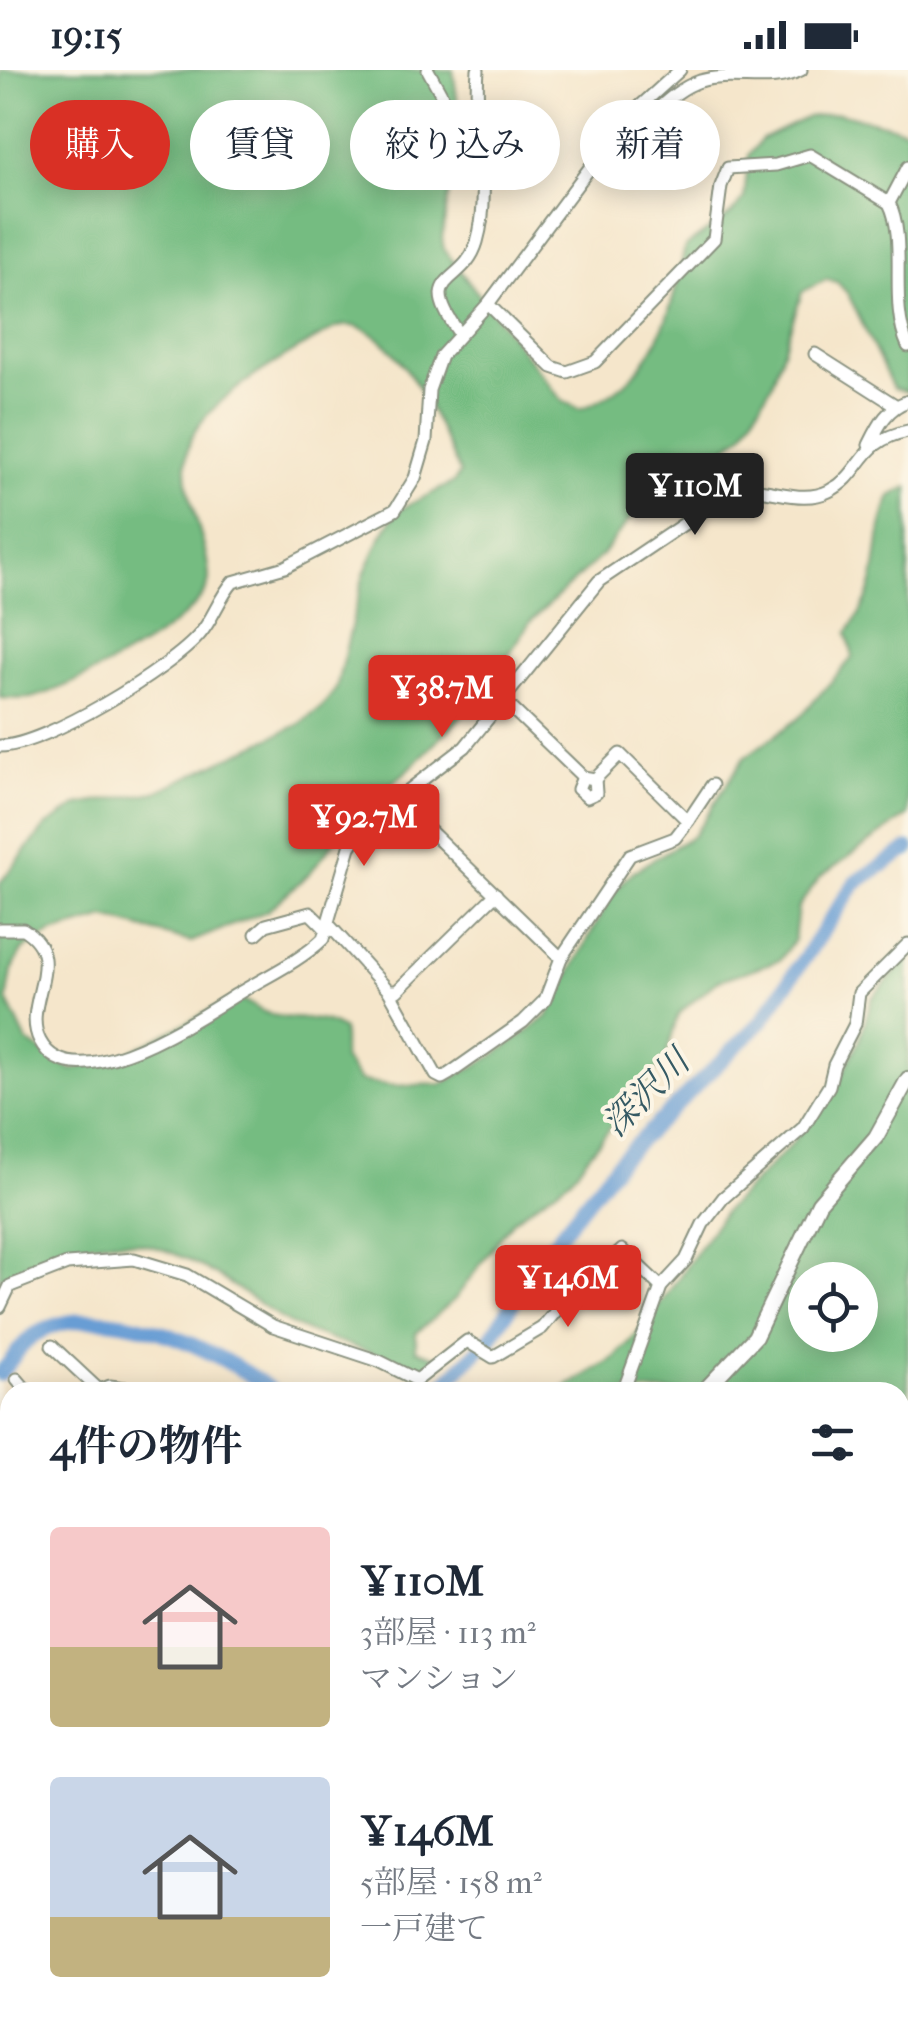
<!DOCTYPE html>
<html lang="ja">
<head>
<meta charset="utf-8">
<style>
  body { margin:0; font-family:"IM FELL French Canon","Noto Serif JP",serif; background:#f2f2f3; color:#1f2937; height:100vh; display:flex; flex-direction:column; font-size:38px; white-space:nowrap }
  * { box-sizing:border-box; margin:0 }
  p { font-size:32px; color:#747a83 }
  .icon { flex:none; width:55px; height:55px; fill:none; stroke:currentColor; stroke-width:2; stroke-linecap:round; stroke-linejoin:round }
  .map { position:relative; flex:1; overflow:hidden }
  .sheet { position:absolute; left:0px; top:1312px; width:910px; height:642px; display:flex; flex-direction:column; background:#fff; border-radius:30px 30px 0 0; box-shadow:0 5px 25px #0003 }
  .sheet>* { flex:none }
  .banner { position:absolute; left:30px; top:30px; width:850px; height:90px; display:flex; gap:20px }
  .fabs { position:absolute; left:788px; top:1192px; display:grid; gap:20px }
  .fabs a { display:grid; place-items:center; width:90px; height:90px; border-radius:50%; background:#fff; box-shadow:0 5px 25px #0003; font-size:50px }
  .price { position:absolute; translate:-50% -85px; padding:0 22px; border-radius:10px; background:#d93025; color:#fff; font-size:32px; line-height:65px; filter:drop-shadow(0 2px 5px #0008) }
  .price::after { content:''; position:absolute; left:50%; top:60px; width:30px; height:22px; margin-left:-15px; background:inherit; clip-path:polygon(0 0,100% 0,50% 100%) }
  .price.selected { background:#222; color:#fff }
  ul { padding:0; list-style:none }
  li { display:flex; align-items:center; gap:30px; height:250px; padding:0 50px }
  li span { display:grid; place-items:center; flex:none; width:280px; height:200px; border-radius:10px; color:#555 }
  li>.icon { margin-inline-start:auto }
  span .icon { width:120px; height:120px; fill:#fffc; stroke-width:1 }
  li b { font-size:42px }
  h2 { display:flex; justify-content:space-between; align-items:center; height:120px; padding:0 50px; font-size:42px }
  .tag { padding:0 35px; border-radius:45px; background:#fff; box-shadow:0 5px 25px #0003; font-size:35px; line-height:90px }
  .tag.selected { background:#d93025; color:#fff }
  .status { display:flex; justify-content:space-between; align-items:center; height:70px; padding:0 50px; background:#fff; direction:ltr }
  .status svg { height:28px; fill:currentColor }
  .map>svg:first-child { display:block }
</style>
</head>
<body>
<div class="status"><b>19:15</b><svg viewBox="0 0 49 12"><path d="M0 12V9h3v3zM5 12V6h3v6zM10 12V3h3v9zM15 12V0h3v12zM26 1h20v11H26zM47 4h2v5h-2z"/></svg></div>
<div class="map">
<svg width="908" height="1954" viewBox="0 0 908 1954">
  <rect width="100%" height="100%" fill="#fcf5e5"/>
  <filter id="ink" filterUnits="userSpaceOnUse"><feTurbulence type="fractalNoise" baseFrequency=".01" numOctaves="2"/><feDisplacementMap in="SourceGraphic" scale="20" xChannelSelector="R" yChannelSelector="G"/><feConvolveMatrix kernelMatrix="1 2 1 2 8 2 1 2 1" color-interpolation-filters="sRGB"/></filter>
  <filter id="wash" filterUnits="userSpaceOnUse"><feTurbulence type="fractalNoise" baseFrequency=".0048" numOctaves="4" result="noise"/><feDisplacementMap in="SourceGraphic" scale="40" xChannelSelector="R" yChannelSelector="G"/><feGaussianBlur stdDeviation="2.25" result="paint"/><feColorMatrix in="noise" values="0 0 0 0 0 0 0 0 0 0 0 0 0 0 0 0 0 1.4 0 .05"/><feComposite in="paint" operator="in"/></filter>
  <g filter="url(#wash)">
    <rect width="100%" height="100%" fill="#f5e6cb"/>
    <g fill="#74bc81" stroke="#4a7c5a" stroke-width="2.5" fill-rule="evenodd">
      <path d="M 0,0 L 453,0 L 460,49 L 442,168 L 444,180 L 562,331 L 580,339 C 654,313 671,247 685,177 L 731,144 L 744,128 L 749,85 L 762,69 L 808,47 L 839,43 L 908,60 L 908,322 L 893,318 L 848,224 L 837,212 L 827,209 L 802,222 L 772,314 L 743,364 L 630,449 L 602,485 L 530,552 L 481,627 L 408,700 L 356,743 L 310,803 L 267,841 L 191,872 L 106,848 L 52,863 L 22,880 L 12,901 L 7,930 L 27,972 L 72,1000 L 124,985 L 235,928 C 249,931 253,937 264,942 C 290,954 318,942 343,960 L 343,989 L 360,1011 L 395,1016 L 442,1014 L 495,985 L 547,947 L 613,822 L 634,801 L 694,765 L 744,688 L 798,649 L 853,587 L 847,563 C 888,508 868,480 891,426 L 908,417 L 908,745 L 820,807 L 798,837 L 794,870 L 780,890 L 717,911 L 678,944 L 666,987 L 570,1109 L 513,1150 L 455,1229 L 416,1263 L 416,1280 L 436,1287 C 430,1294 422,1305 411,1303 C 400,1300 389,1289 378,1285 C 354,1276 303,1263 285,1251 C 240,1221 193,1183 138,1173 C 92,1165 38,1186 0,1209 L 0,813 L 46,756 L 78,735 L 156,722 L 300,654 L 322,637 L 336,619 L 364,504 L 381,467 L 397,441 L 454,412 L 460,403 C 442,363 393,240 337,257 C 295,281 213,323 192,367 C 172,411 208,463 209,508 C 209,550 68,620 30,628 C 21,629 10,628 0,628 Z"/>
      <path d="M 908,888 L 908,1736 L 900,1747 L 900,1322 L 558,1322 L 614,1288 L 645,1256 L 724,1142 L 789,1077 L 837,1016 L 859,971 L 872,928 ZM 805,1210 L 860,1210 L 860,1265 L 805,1265 Z"/>
      <path d="M 10,1550 L 10,1945 L 800,1945 L 781,1954 L 0,1954 L 0,1555 Z"/>
    </g>
    <g fill="none" stroke-linecap="round" stroke-linejoin="round">
      <g stroke="#679dd4" stroke-width="15">
        <path d="M 0,1304 C 11,1292 22,1272 36,1264 C 106,1224 216,1279 274,1322"/>
        <path d="M 436,1322 L 490,1269 L 545,1183 L 620,1090 L 762,951 L 855,813 L 908,779"/>
      </g>
    </g>
  </g>
  <g filter="url(#ink)">
    <g fill="none" stroke-linecap="round" stroke-linejoin="round">
      <g stroke="#8a9280" stroke-width="15">
        <g id="minor">
          <path d="M 428,0 L 445,31 L 476,49"/>
          <path d="M 616,69 C 647,56 667,22 700,11 C 733,1 771,16 801,0"/>
          <path d="M 889,133 L 908,97"/>
          <path d="M 488,234 L 552,297 L 567,302 L 595,292 L 714,169 L 721,116 L 728,98 L 776,95 L 810,85 L 889,133 C 908,170 888,233 908,276"/>
          <path d="M 459,263 C 415,202 464,217 477,172 C 493,117 473,56 478,0"/>
          <path d="M 815,284 L 895,335"/>
          <path d="M 869,375 C 879,355 887,338 908,331"/>
          <path d="M 0,676 C 43,677 172,598 200,564 C 213,549 219,528 233,512 L 285,497 L 395,440 L 415,408 L 426,371 L 429,320 L 441,286 L 488,234 L 627,48 L 680,0"/>
          <path d="M 583,707 L 578,719 L 587,727 L 596,723 L 595,709"/>
          <path d="M 397,729 L 561,888"/>
          <path d="M 688,751 L 712,715"/>
          <path d="M 330,856 L 389,921 L 397,921 L 496,824"/>
          <path d="M 0,859 L 23,859 C 71,889 20,933 40,971 C 73,1034 201,946 239,923 C 267,906 300,891 323,869 L 350,777 L 366,753 L 465,677 L 599,511 L 730,423 C 763,411 797,437 829,421 C 864,404 857,371 908,361"/>
          <path d="M 256,864 L 266,855 L 310,843 L 328,861"/>
          <path d="M 389,921 L 436,1005 L 442,1008 L 449,1004 L 523,952 L 545,930 L 561,888 L 630,785 L 675,768 L 688,751 L 620,684 L 595,709 L 583,707 L 503,630"/>
          <path d="M 0,1237 L 10,1216 L 67,1194 L 134,1189 L 187,1205 L 273,1256 L 379,1291 L 417,1310 L 467,1271 L 493,1287 L 542,1258 L 560,1236 L 622,1180 L 661,1217"/>
          <path d="M 52,1276 L 99,1320"/>
          <path d="M 17,1309 L 28,1322"/>
          <path d="M 95,1322 L 110,1316 L 158,1322"/>
          <path d="M 623,1322 L 661,1217 L 686,1190 L 703,1154 L 723,1128 L 803,1058 L 829,1016 L 834,995 L 855,954 L 859,923 L 908,874"/>
          <path d="M 0,1386 L 10,1379"/>
          <path d="M 900,1477 L 908,1471"/>
          <path d="M 900,1778 L 908,1768"/>
          <path d="M 0,1830 L 10,1824"/>
          <path d="M 881,1954 L 887,1945"/>
        </g>
      </g>
      <g stroke="#8a9280" stroke-width="18">
        <g id="major">
          <path d="M 703,1322 L 755,1267 L 819,1133 L 876,1067 L 908,1009"/>
          <path d="M 0,1485 L 10,1478"/>
        </g>
      </g>
      <use href="#minor" stroke="#fff" stroke-width="11"/>
      <use href="#major" stroke="#fff" stroke-width="14"/>
    </g>
  </g>
  <g text-anchor="middle" dominant-baseline="central" stroke-width="8" stroke-linejoin="round" paint-order="stroke">
    <g font-size="35" font-style="italic" fill="#355a64" stroke="#fcf5e5">
      <text transform="translate(646 1023) rotate(-45)">深沢川</text>
    </g>
  </g>
</svg>
<div class="fabs">
<a><svg class="icon" aria-label="locate" viewBox="0 0 24 24"><circle cx="12" cy="12" r="6"/><path d="M12 2v4M12 18v4M2 12h4M18 12h4"/></svg></a>
</div>
<b class="price selected" style="left:695px;top:468px">¥110M</b>
<b class="price" style="left:442px;top:670px">¥38.7M</b>
<b class="price" style="left:364px;top:799px">¥92.7M</b>
<b class="price" style="left:568px;top:1260px">¥146M</b>
<div class="banner">
<a class="tag selected">購入</a>
<a class="tag">賃貸</a>
<a class="tag">絞り込み</a>
<a class="tag">新着</a>
</div>
<section class="sheet">
<h2>4件の物件<svg class="icon" aria-label="filters" viewBox="0 0 24 24"><path d="M4 7h16M4 17h16"/><circle cx="9" cy="7" r="2"/><circle cx="15" cy="17" r="2"/></svg></h2>
<ul>
<li><span style="background:linear-gradient(#f6c9c9 60%,#c2b280 0)"><svg class="icon" aria-label="home" viewBox="0 0 24 24"><path d="M3 11l9-7 9 7M6 9v11h12V9"/></svg></span><div><b>¥110M</b><p>3部屋 · 113 m²</p><p>マンション</p></div></li>
<li><span style="background:linear-gradient(#c9d6e8 70%,#c2b280 0)"><svg class="icon" aria-label="home" viewBox="0 0 24 24"><path d="M3 11l9-7 9 7M6 9v11h12V9"/></svg></span><div><b>¥146M</b><p>5部屋 · 158 m²</p><p>一戸建て</p></div></li>
</ul>
</section>
</div>
</body>
</html>
